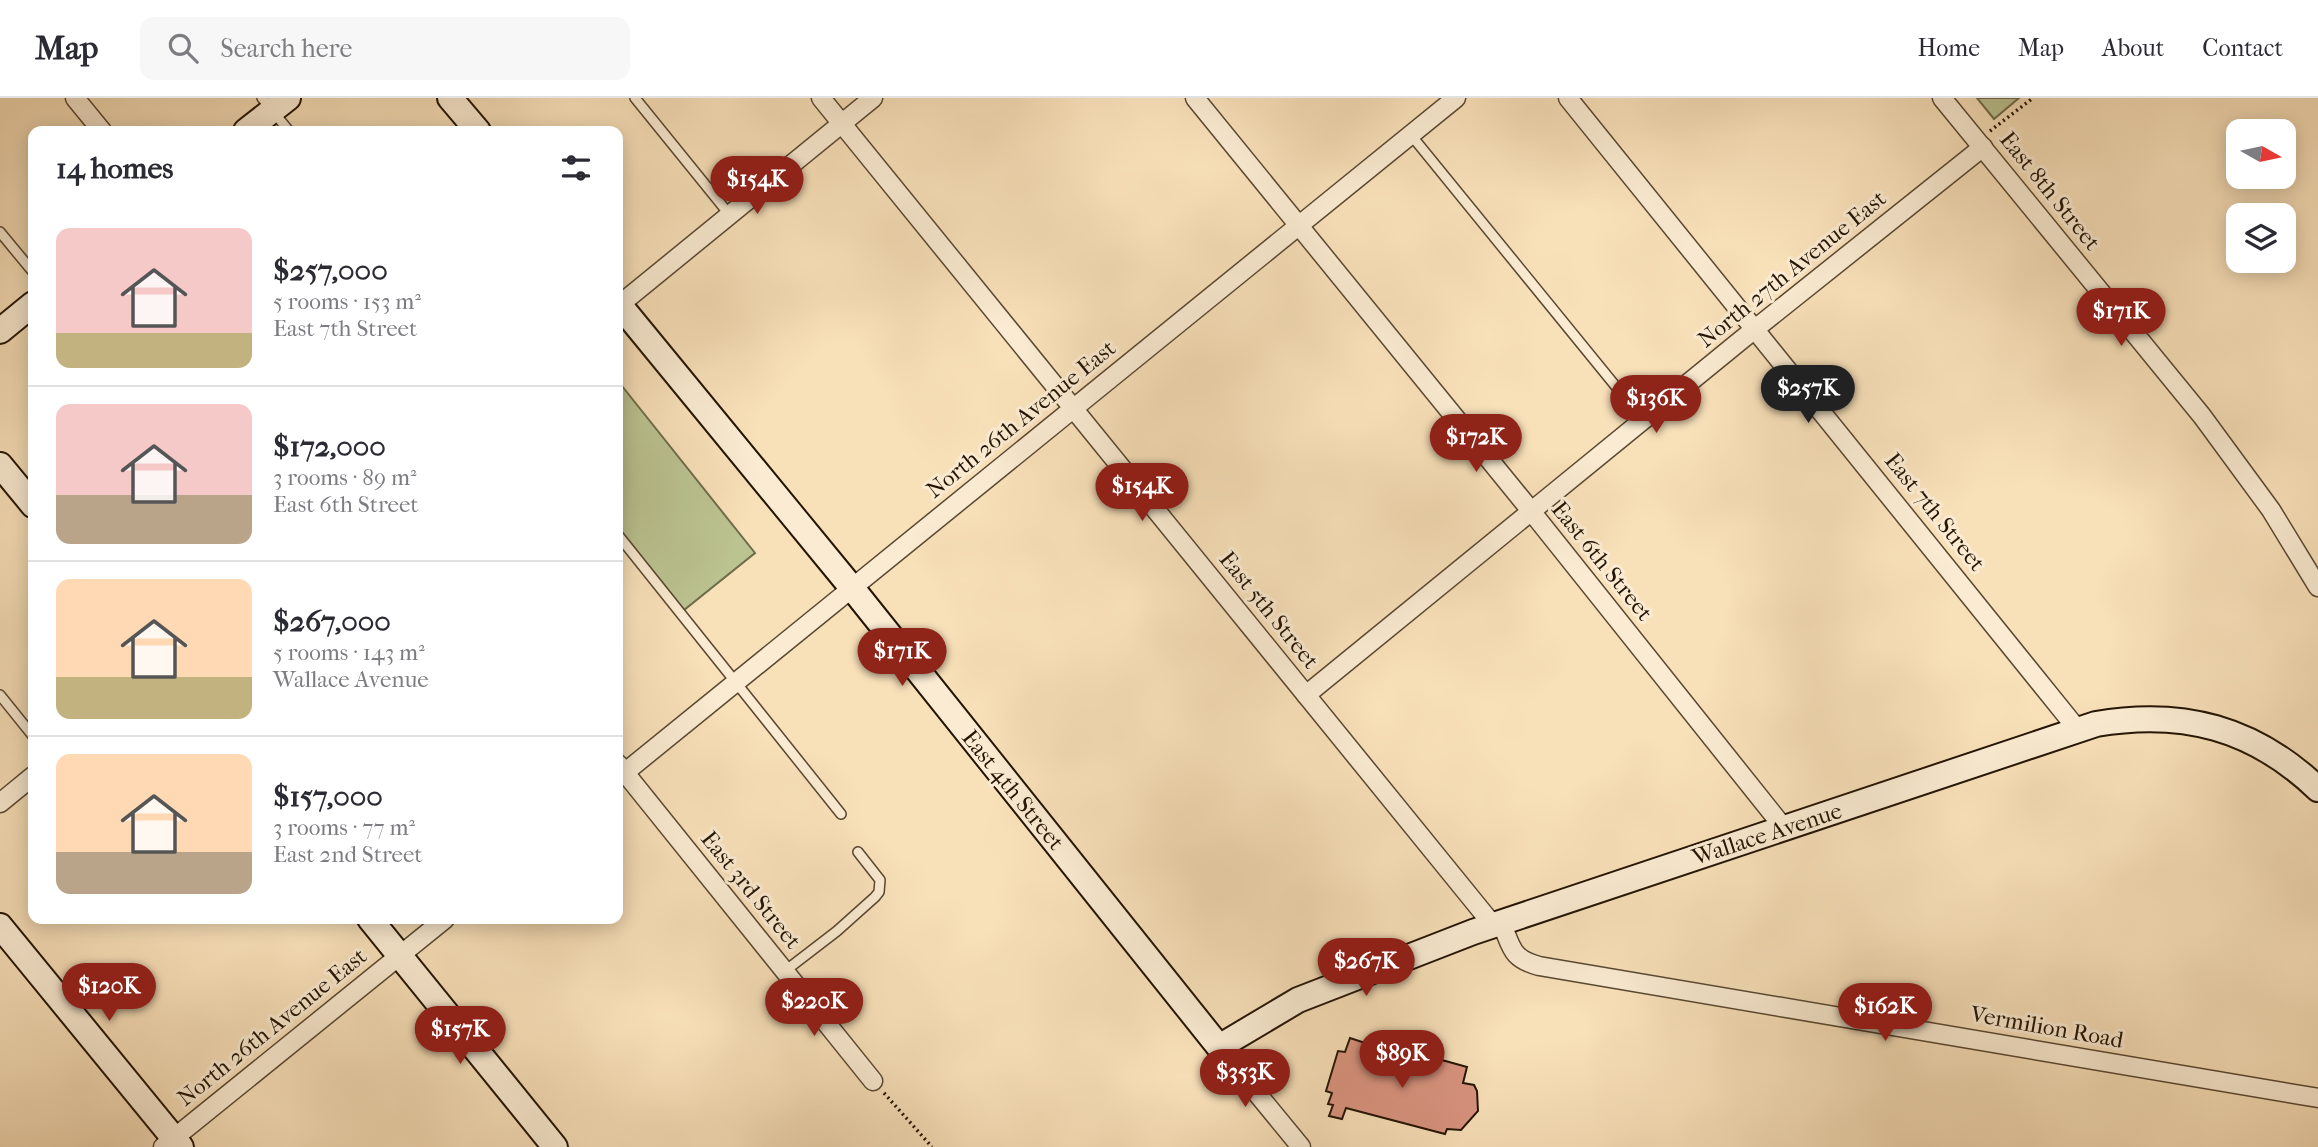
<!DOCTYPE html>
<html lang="en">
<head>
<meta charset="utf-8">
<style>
  body { margin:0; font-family:"IM FELL French Canon",serif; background:#f7f7f7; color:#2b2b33; height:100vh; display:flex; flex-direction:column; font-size:26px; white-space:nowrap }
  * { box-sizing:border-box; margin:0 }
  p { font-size:23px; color:#7c7c81 }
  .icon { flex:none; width:38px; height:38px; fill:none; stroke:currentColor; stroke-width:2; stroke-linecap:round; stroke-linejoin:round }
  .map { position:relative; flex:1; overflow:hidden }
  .details { position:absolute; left:28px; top:28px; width:595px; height:798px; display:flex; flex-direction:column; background:#fff; border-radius:14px; box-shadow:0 4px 18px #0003 }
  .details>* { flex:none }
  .needle { width:46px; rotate:99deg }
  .controls { position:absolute; left:2226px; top:21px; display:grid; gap:14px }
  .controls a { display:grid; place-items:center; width:70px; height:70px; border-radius:14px; background:#fff; box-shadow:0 4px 18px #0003; font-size:35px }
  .price { position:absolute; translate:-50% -60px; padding:0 16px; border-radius:24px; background:#8f2418; color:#fff; font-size:23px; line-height:46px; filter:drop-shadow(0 2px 4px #0008) }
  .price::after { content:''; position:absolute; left:50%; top:42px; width:21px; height:16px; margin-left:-10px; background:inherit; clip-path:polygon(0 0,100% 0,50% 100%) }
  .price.current { background:#222; color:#fff }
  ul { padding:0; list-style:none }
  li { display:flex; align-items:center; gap:21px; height:175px; padding:0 28px }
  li+li { border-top:2px solid #e1e1e2 }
  li span { display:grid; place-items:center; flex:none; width:196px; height:140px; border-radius:14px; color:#555 }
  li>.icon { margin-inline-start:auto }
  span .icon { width:84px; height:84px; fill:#fffc; stroke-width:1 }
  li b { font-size:30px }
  h2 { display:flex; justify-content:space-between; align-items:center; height:84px; padding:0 28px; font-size:30px }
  header { display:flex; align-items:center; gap:42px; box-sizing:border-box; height:98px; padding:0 35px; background:#fff; border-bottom:2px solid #e1e1e2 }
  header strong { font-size:33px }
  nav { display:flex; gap:38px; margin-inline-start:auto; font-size:24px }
  .search { width:490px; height:63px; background:#f7f7f7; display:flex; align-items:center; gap:18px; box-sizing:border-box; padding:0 24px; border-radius:14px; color:#7c7c81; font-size:26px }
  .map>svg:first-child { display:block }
</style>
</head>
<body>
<header>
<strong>Map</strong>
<div class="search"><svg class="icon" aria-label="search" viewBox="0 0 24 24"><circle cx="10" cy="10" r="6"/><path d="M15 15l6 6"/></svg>Search here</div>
<nav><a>Home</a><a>Map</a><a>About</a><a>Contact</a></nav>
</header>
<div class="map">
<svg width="2318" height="1049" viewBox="0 0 2318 1049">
  <rect width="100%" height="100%" fill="#f8e0b9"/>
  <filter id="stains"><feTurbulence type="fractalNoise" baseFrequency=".00286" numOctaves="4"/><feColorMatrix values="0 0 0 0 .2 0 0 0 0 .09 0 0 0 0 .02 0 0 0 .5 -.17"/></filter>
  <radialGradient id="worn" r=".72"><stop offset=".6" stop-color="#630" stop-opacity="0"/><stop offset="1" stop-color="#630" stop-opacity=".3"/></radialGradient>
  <g fill="#bbc391" stroke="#6f6c4a" stroke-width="2">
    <path d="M 1977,0 L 2019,0 L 1994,21 Z"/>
    <path d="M 618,283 L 755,455 L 684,512 L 618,429 Z"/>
  </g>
  <path fill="#da9480" stroke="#231404" stroke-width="2" d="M 1350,940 L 1365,945 L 1363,952 L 1428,968 L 1431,959 L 1467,969 L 1463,985 L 1474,987 L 1477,993 L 1478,1013 L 1461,1032 L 1447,1031 L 1445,1036 L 1346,1010 L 1342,1021 L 1329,1018 L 1333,1007 L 1328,1006 L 1332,995 L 1326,993 L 1338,953 L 1345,954 Z"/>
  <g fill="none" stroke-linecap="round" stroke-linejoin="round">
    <g stroke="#584731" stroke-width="12">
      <g id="lane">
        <path d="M 262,0 L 289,33"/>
        <path d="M 635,0 L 729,116"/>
        <path d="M 1411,37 L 1644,323"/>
        <path d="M 0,134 L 33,174"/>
        <path d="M 618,437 L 841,716"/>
        <path d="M 0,597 L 33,638"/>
        <path d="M 785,873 L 837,833 L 875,799 L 879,794 L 880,782 L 858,754"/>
      </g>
    </g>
    <g stroke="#584731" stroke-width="21">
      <g id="street">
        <path d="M 75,0 L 102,33"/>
        <path d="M 821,0 L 1493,827"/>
        <path d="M 1195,0 L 1523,403 L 1784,730"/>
        <path d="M 1568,0 L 2078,632"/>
        <path d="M 1942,0 L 2202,318 L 2271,412 L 2318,489"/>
        <path d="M 618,208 L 873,0"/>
        <path d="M 1306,597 L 1740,243 L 1983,49"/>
        <path d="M 618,666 L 873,983"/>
        <path d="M 618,680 L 1456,0"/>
        <path d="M 0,705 L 33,678"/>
        <path d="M 1501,824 C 1512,849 1510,860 1539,868 L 2318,1000"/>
        <path d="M 1219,949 L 1301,1049"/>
        <path d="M 163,1049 L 445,821"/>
      </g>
    </g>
    <g stroke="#231404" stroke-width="28">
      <g id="secondary">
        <path d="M 450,0 L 478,33"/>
        <path d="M 246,33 L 288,0"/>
        <path d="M 618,205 L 852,490 L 1219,949 L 1298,902 L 1473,834 L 2096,626 C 2183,611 2254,630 2318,691"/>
        <path d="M 0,233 L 33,206"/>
        <path d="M 0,367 L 33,407"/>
        <path d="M 370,821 L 555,1049"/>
        <path d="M 0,828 L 181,1049"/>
      </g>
    </g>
    <g stroke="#231404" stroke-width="3.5" stroke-dasharray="2 3.5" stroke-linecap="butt">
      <path d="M 1990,33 L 2033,0"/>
      <path d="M 884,995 L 932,1049"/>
    </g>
    <use href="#lane" stroke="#faebd2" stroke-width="9"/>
    <use href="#street" stroke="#faebd2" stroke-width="18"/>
    <use href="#secondary" stroke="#faebd2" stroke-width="24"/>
  </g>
  <g text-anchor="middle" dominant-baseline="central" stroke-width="6" stroke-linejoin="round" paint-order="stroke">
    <g font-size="23" fill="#231404" stroke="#faebd2">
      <text transform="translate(2050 93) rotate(51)">East 8th Street</text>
      <text transform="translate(1792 171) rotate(-39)">North 27th Avenue East</text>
      <text transform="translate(1021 321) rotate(-39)">North 26th Avenue East</text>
      <text transform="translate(1935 414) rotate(51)">East 7th Street</text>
      <text transform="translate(1602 463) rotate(51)">East 6th Street</text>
      <text transform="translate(1269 512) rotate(51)">East 5th Street</text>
      <text transform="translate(1013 692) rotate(51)">East 4th Street</text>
      <text transform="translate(1767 736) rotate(-18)">Wallace Avenue</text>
      <text transform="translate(751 792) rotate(51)">East 3rd Street</text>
      <text transform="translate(272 929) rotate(-39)">North 26th Avenue East</text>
      <text transform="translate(2047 929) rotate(10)">Vermilion Road</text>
    </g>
  </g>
  <rect width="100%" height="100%" filter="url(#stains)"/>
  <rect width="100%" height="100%" fill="url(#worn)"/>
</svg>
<div class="controls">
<a><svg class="needle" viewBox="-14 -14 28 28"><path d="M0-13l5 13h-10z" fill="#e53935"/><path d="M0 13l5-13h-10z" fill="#7c7c81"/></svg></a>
<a><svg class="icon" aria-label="layers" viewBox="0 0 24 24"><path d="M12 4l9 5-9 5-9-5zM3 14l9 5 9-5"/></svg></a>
</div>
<b class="price" style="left:757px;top:118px">$154K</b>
<b class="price" style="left:2121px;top:250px">$171K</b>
<b class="price current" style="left:1808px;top:327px">$257K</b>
<b class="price" style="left:1656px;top:337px">$136K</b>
<b class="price" style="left:1476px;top:376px">$172K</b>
<b class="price" style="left:1142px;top:425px">$154K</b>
<b class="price" style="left:902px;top:590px">$171K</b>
<b class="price" style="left:1366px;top:900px">$267K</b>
<b class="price" style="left:109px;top:925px">$120K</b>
<b class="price" style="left:814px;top:940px">$220K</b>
<b class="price" style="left:1885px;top:945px">$162K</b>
<b class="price" style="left:460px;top:968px">$157K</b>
<b class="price" style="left:1402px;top:992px">$89K</b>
<b class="price" style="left:1245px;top:1011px">$353K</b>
<section class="details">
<h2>14 homes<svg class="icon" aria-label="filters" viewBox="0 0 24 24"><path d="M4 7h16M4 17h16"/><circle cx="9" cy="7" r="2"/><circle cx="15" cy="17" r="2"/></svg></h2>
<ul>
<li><span style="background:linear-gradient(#f6c9c9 75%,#c2b280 0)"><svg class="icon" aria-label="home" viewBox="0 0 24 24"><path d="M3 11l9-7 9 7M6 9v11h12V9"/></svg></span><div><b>$257,000</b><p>5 rooms · 153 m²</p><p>East 7th Street</p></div></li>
<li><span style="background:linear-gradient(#f6c9c9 65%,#b9a48a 0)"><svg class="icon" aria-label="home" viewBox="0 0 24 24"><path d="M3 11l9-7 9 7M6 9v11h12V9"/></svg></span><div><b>$172,000</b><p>3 rooms · 89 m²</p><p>East 6th Street</p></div></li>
<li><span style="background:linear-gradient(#ffd9b3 70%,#c2b280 0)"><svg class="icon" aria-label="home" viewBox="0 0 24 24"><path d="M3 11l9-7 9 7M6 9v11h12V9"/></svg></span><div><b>$267,000</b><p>5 rooms · 143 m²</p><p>Wallace Avenue</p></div></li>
<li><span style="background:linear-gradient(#ffd9b3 70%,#b9a48a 0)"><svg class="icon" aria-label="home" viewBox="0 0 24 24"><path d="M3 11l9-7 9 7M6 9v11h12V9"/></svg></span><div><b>$157,000</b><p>3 rooms · 77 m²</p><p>East 2nd Street</p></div></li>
</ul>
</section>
</div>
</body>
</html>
